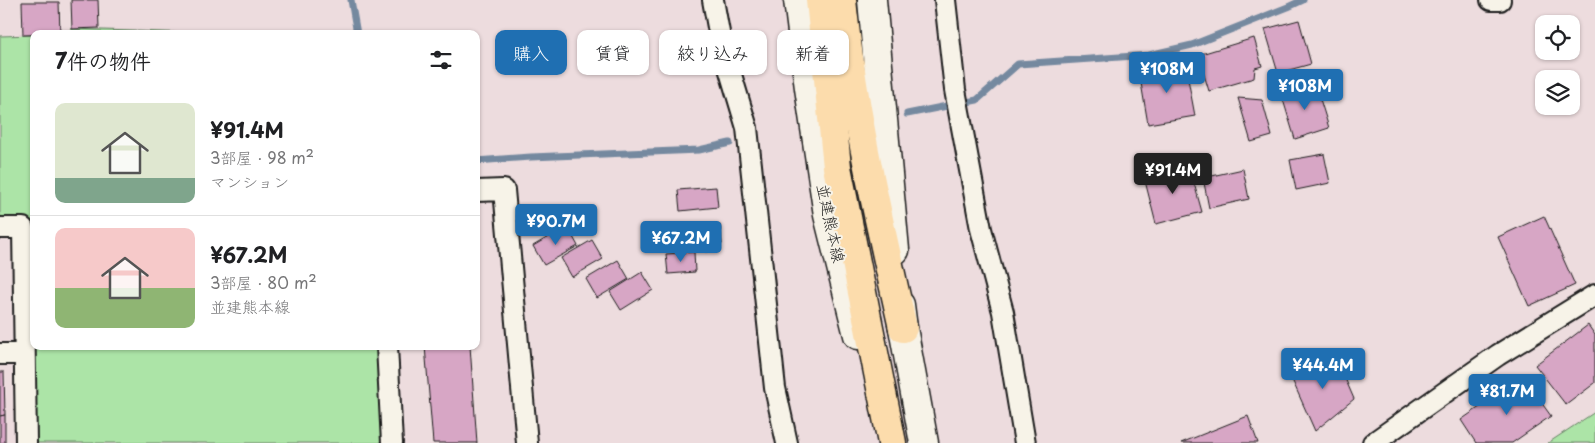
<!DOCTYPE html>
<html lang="ja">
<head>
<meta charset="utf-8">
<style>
  body { margin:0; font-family:"Playpen Sans","Klee One",sans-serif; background:#f2f2f2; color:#202124; height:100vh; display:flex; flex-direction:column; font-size:19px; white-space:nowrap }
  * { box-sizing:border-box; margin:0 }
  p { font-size:16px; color:#757577 }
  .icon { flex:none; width:28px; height:28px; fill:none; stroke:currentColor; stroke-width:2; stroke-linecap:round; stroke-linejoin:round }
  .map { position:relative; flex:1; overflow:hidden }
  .sheet { position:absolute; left:30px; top:30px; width:450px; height:320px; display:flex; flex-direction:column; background:#fff; border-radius:10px; box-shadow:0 1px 4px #0004 }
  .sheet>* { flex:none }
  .guide { position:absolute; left:495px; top:30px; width:475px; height:45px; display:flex; gap:10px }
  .controls { position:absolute; left:1535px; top:15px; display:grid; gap:10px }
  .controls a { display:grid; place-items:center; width:45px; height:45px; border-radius:10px; background:#fff; box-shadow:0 1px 4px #0004; font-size:25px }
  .price { position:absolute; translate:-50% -42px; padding:0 11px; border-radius:5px; background:#1f6fb2; color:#fff; font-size:16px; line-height:32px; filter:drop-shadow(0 1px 2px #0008) }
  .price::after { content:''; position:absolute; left:50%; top:30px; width:15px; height:11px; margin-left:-8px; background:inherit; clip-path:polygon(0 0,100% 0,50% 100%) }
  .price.active { background:#222; color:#fff }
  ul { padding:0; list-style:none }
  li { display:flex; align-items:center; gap:15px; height:125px; padding:0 25px }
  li+li { border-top:1px solid #e0e0e0 }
  li span { display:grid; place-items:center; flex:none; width:140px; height:100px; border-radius:10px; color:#555 }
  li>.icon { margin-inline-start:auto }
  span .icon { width:60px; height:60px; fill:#fffc; stroke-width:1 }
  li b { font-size:21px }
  h2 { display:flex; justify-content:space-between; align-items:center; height:60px; padding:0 25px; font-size:21px }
  .tag { padding:0 18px; border-radius:10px; background:#fff; box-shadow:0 1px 4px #0004; font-size:18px; line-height:45px }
  .tag.active { background:#1f6fb2; color:#fff }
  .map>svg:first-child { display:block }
</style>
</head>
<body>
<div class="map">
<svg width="1595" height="443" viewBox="0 0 1595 443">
  <rect width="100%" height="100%" fill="#eddcde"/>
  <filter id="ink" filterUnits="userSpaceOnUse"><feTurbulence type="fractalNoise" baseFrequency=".02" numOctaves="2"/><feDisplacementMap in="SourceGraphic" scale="10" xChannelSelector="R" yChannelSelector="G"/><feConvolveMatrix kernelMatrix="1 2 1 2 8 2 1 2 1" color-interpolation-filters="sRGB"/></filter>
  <g filter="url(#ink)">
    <g fill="#ace4a7" stroke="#648062">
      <path d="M 72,29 L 192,33 L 192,34 L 62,34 Z"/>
      <path d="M 34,35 L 34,346 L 387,346 L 392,443 L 26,443 L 23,229 L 0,228 L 0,36 Z"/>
      <path d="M 1595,412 L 1595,443 L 1548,443 Z"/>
    </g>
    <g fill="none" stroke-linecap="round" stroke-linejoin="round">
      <g stroke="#74899f" stroke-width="7">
        <path d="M 351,0 L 357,34"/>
        <path d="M 907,114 L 977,100 L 1018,64 L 1149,55 L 1192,45 L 1288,7 L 1303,0"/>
        <path d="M 476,161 L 531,157 L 699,150 L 730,143"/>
      </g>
    </g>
    <g fill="#d7a6c5" stroke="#1c1c1c">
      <path d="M 71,0 L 98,0 L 99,28 L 72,29 Z"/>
      <path d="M 22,2 L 59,2 L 60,34 L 23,35 Z"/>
      <path d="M 1299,20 L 1311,64 L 1278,73 L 1265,29 Z"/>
      <path d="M 1254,38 L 1262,66 L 1255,68 L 1254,78 L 1209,91 L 1198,55 Z"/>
      <path d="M 1185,63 L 1195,116 L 1148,124 L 1139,71 Z"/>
      <path d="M 1315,83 L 1329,128 L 1295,139 L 1281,93 Z"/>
      <path d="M 1238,98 L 1262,100 L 1272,136 L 1251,142 Z"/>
      <path d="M 1324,154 L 1330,183 L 1296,190 L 1290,160 Z"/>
      <path d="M 1189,165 L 1202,212 L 1156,224 L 1144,177 Z"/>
      <path d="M 1243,169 L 1249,199 L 1209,208 L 1203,178 Z"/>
      <path d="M 716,187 L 718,207 L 680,211 L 678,190 Z"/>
      <path d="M 1544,216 L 1575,285 L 1529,306 L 1498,237 Z"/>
      <path d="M 720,225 L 722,244 L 707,252 L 683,247 L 681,229 Z"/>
      <path d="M 567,226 L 578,246 L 544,265 L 533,246 Z"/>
      <path d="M 592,240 L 603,259 L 572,277 L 561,258 Z"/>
      <path d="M 694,252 L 695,272 L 668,274 L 666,254 Z"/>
      <path d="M 618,260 L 629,279 L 597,298 L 586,279 Z"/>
      <path d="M 642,272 L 653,290 L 621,310 L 610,292 Z"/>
      <path d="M 1588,325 L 1595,335 L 1595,383 L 1566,405 L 1535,365 Z"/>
      <path d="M 425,346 L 470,346 L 477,443 L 433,443 Z"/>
      <path d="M 1335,355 L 1354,399 L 1315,431 L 1290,375 Z"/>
      <path d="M 0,372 L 4,372 L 5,415 L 0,416 Z"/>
      <path d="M 1523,377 L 1551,416 L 1512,443 L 1476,443 L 1461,420 Z"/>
      <path d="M 5,415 L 5,443 L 0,443 L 0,416 Z"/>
      <path d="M 1248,416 L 1258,443 L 1181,443 Z"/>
    </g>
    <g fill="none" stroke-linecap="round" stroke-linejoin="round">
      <g stroke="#1c1c1c" stroke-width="24">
        <g id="minor">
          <path d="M 713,0 L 720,38 L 747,128 L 775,388 L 787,443"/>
          <path d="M 945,0 L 955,90 L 981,229 L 1003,312 L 1025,443"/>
          <path d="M 1491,0 L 1500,0"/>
          <path d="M 476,191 L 504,190 L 527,443"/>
          <path d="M 0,228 L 23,228 L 26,443"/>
          <path d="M 387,346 L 392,443"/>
          <path d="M 0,354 L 24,354"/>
          <path d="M 1373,443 L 1498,355 L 1595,295"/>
        </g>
      </g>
      <g stroke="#1c1c1c" stroke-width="31">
        <g id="secondary">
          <path d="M 798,0 L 809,88 L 828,215 L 858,335"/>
          <path d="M 872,0 L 895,250"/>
          <path d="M 900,305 L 903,328 L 924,443"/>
        </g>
      </g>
      <g stroke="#1c1c1c" stroke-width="31">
        <g id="motorway">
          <path d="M 820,0 L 837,167 L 892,443"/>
          <path d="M 842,0 C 853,111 879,220 903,328"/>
        </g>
      </g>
      <use href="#minor" stroke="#f7f3e8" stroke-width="20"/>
      <use href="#secondary" stroke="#f7f3e8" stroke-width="28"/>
      <use href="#motorway" stroke="#fcdcac" stroke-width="28"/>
    </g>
  </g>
  <g text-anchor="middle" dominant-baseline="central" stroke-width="4" stroke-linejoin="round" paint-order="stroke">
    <g font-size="16" fill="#1c1c1c" stroke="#f7f3e8">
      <text transform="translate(832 223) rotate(78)">並建熊本線</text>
    </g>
  </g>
</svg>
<div class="controls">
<a><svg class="icon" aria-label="locate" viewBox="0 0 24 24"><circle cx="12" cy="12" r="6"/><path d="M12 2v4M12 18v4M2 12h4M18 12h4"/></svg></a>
<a><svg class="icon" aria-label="layers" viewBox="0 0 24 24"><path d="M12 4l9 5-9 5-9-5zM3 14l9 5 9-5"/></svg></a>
</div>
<b class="price" style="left:1167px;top:94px">¥108M</b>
<b class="price" style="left:1305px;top:111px">¥108M</b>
<b class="price active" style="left:1173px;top:195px">¥91.4M</b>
<b class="price" style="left:556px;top:246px">¥90.7M</b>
<b class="price" style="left:681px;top:263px">¥67.2M</b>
<b class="price" style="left:1323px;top:390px">¥44.4M</b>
<b class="price" style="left:1507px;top:416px">¥81.7M</b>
<div class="guide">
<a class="tag active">購入</a>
<a class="tag">賃貸</a>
<a class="tag">絞り込み</a>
<a class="tag">新着</a>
</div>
<section class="sheet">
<h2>7件の物件<svg class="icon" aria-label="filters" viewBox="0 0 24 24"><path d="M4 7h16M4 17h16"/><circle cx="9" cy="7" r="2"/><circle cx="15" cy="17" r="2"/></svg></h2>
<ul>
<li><span style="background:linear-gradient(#dfe7d0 75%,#7fa58c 0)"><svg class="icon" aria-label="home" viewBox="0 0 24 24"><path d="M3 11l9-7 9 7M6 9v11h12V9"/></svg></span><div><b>¥91.4M</b><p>3部屋 · 98 m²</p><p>マンション</p></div></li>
<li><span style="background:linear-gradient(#f6c9c9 60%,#8fb573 0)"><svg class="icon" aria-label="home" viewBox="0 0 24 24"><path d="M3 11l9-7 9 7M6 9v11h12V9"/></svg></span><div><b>¥67.2M</b><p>3部屋 · 80 m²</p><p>並建熊本線</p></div></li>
</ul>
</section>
</div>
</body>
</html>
